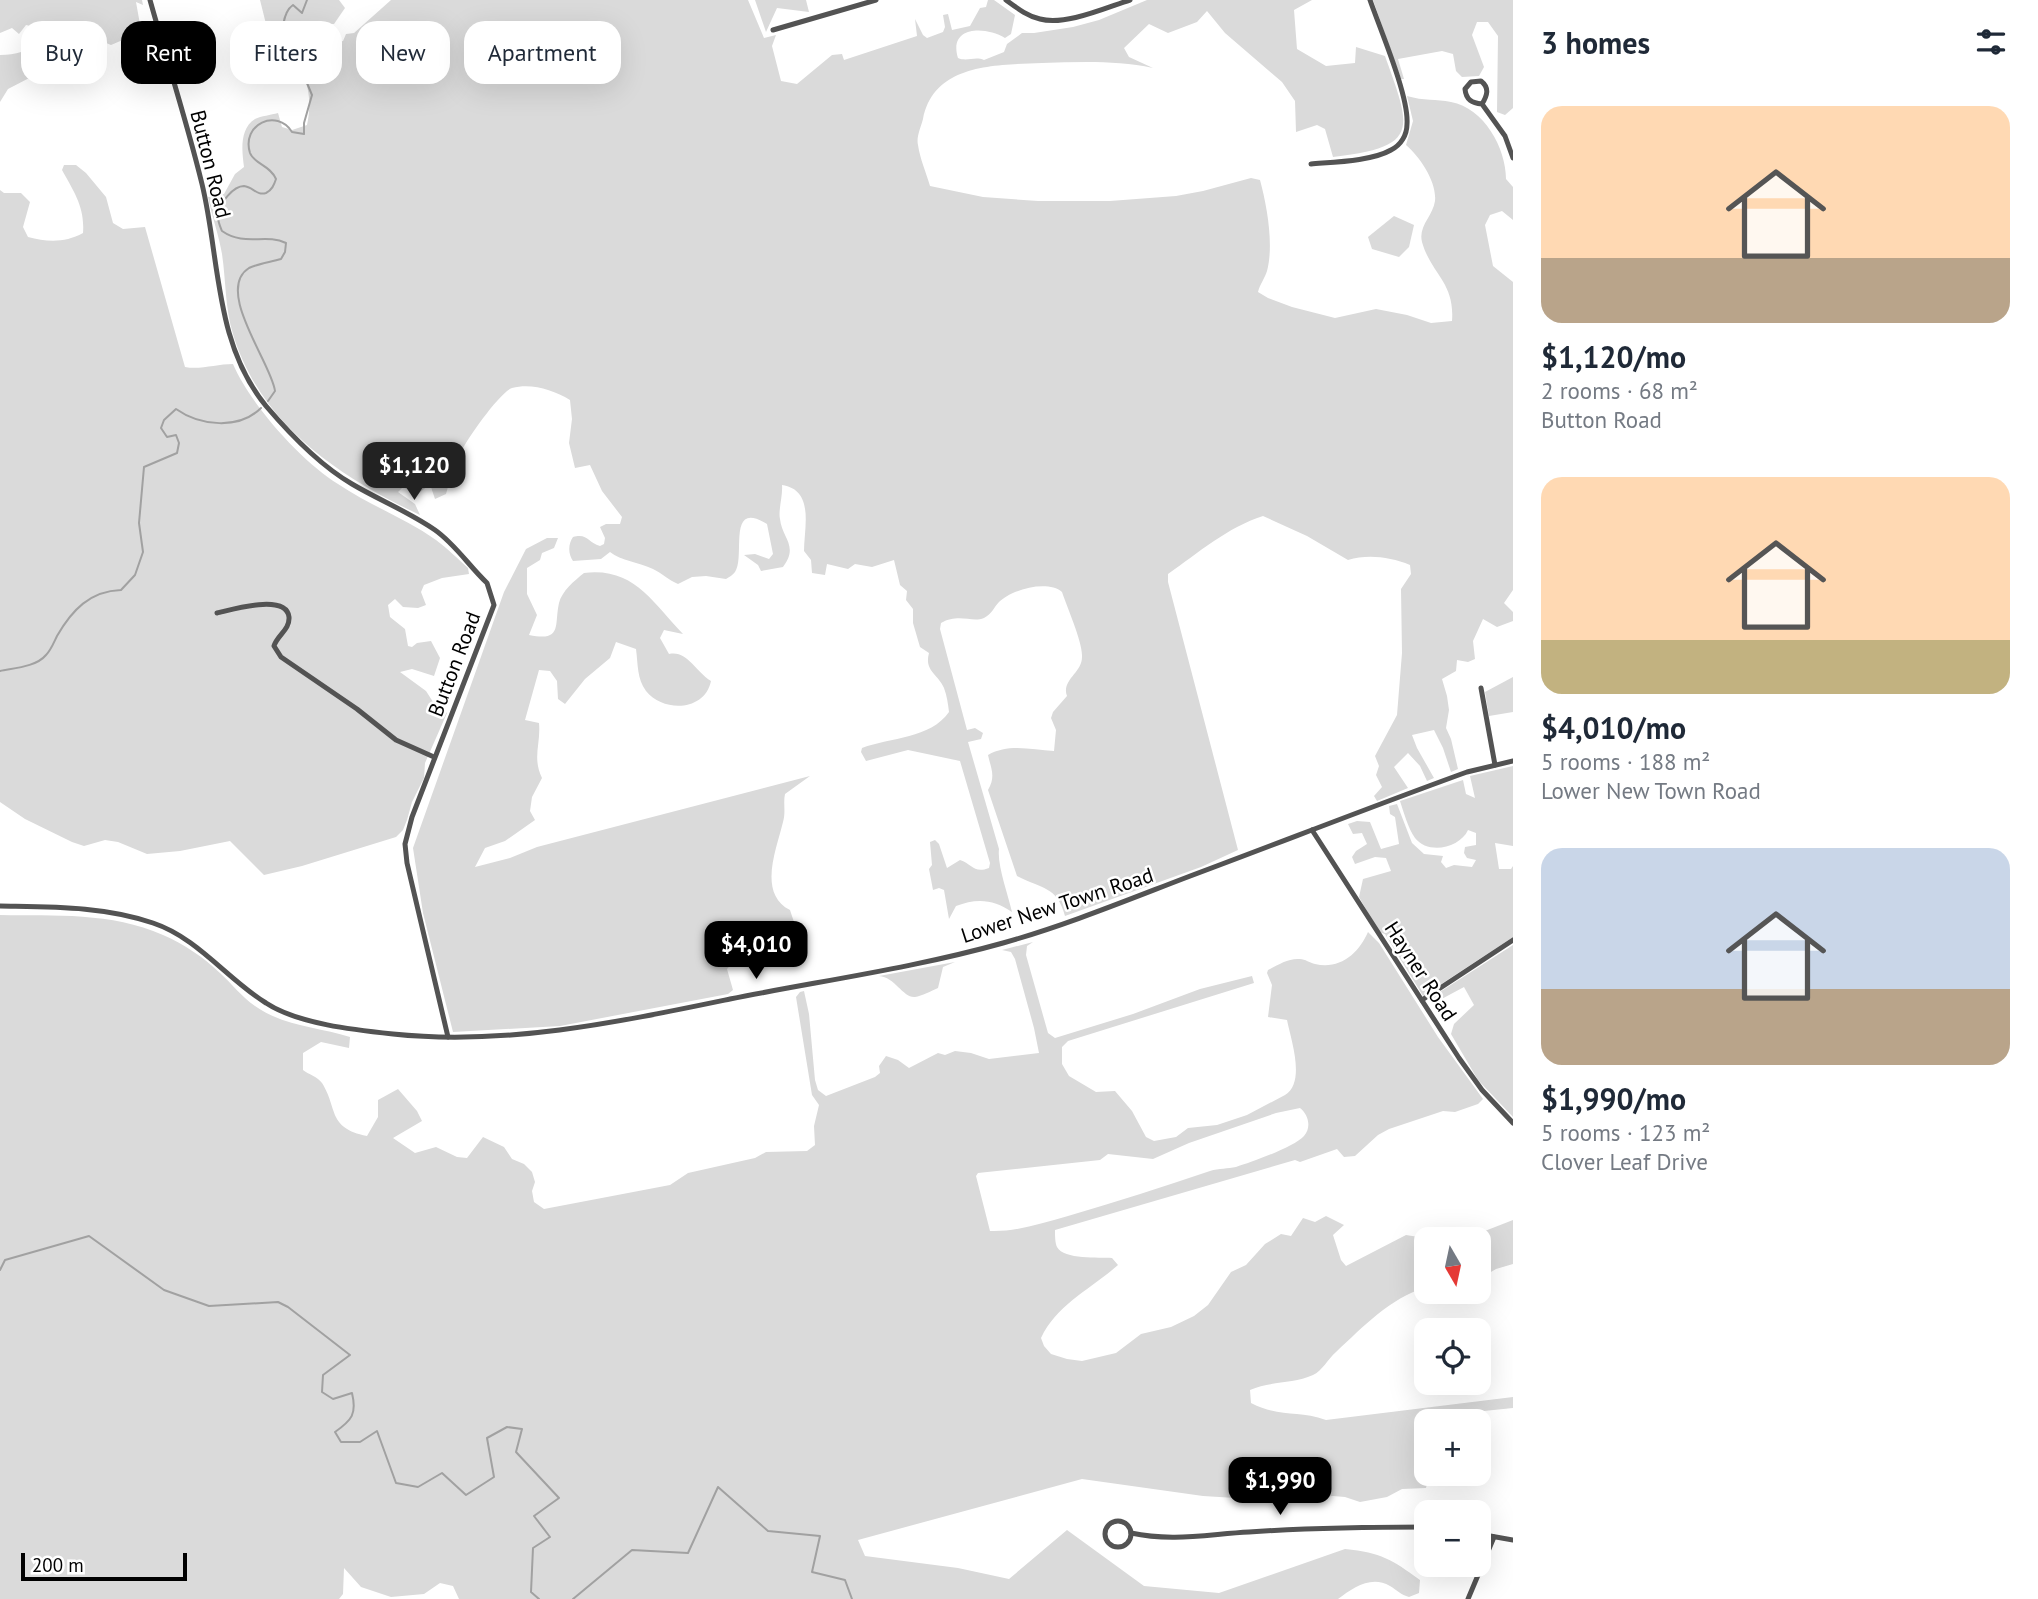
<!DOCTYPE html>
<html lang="en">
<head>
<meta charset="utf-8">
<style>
  body { margin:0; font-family:"PT Sans",sans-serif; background:#f6f6f7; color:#1f2937; height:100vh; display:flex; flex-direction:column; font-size:26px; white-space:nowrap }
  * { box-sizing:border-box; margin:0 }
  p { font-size:23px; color:#747a83 }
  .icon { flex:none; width:38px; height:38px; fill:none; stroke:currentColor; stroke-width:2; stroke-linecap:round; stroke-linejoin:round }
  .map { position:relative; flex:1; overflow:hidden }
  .panel { display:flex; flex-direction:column; background:#fff; width:525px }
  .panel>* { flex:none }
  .banner { position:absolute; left:21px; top:21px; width:665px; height:63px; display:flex; gap:14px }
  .needle { width:46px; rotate:171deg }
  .controls { position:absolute; left:1414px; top:1227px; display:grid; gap:14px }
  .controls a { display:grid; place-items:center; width:77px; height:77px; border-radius:14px; background:#fff; box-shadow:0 7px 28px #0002; font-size:35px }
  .scale { position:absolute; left:21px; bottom:18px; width:166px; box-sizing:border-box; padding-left:7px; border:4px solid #000; border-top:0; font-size:19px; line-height:24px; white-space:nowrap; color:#000; -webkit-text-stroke:5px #fff; paint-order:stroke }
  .price { position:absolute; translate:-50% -60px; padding:0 16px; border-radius:14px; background:#000; color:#fff; font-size:23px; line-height:46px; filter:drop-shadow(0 2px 4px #0008) }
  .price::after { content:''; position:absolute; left:50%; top:42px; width:21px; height:16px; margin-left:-10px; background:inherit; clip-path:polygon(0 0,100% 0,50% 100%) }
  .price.current { background:#222; color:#fff }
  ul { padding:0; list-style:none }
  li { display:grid; align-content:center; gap:14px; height:371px; padding:0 28px }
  li span { display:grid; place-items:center; height:217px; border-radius:21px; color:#555 }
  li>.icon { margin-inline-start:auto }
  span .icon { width:126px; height:126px; fill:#fffc; stroke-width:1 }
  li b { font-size:30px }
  h2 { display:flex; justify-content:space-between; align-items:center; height:84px; padding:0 28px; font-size:30px }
  .pill { padding:0 24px; border-radius:21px; background:#fff; box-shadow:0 7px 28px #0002; font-size:24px; line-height:63px }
  .pill.current { background:#000; color:#fff }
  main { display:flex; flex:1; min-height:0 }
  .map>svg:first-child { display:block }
</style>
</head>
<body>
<main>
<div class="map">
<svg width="1513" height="1599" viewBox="0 0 1513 1599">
  <rect width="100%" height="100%" fill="#fff"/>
  <g fill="#dadada" fill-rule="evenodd">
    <path d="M 0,0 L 142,0 L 143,5 L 136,2 L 141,30 L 147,40 L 125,39 L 111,45 L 99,40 L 85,55 L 64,48 L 65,69 L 62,80 L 52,84 L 35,75 L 8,89 L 0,102 L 0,55 C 16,55 28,52 38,39 L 35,27 L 26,25 L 19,34 L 12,28 L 0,33 Z"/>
    <path d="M 260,0 L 339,0 L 345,8 L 334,24 L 306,24 L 287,48 L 287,55 L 275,60 Z"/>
    <path d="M 391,0 L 748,0 L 764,38 L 776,35 L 772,46 L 781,81 L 797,84 L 832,55 L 842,54 L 844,60 L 917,36 L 915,19 L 923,35 L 927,38 L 943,32 L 945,27 L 943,15 L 948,14 L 952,30 L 970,26 L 980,8 L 986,7 L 988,0 L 994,0 L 1015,15 L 1011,34 L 1005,38 C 985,26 948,26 958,58 C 967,62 975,56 984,60 L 1004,52 L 1007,44 L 1022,33 L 1034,33 L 1073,27 L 1099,20 L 1147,0 L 1312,0 L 1294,10 L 1297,49 L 1326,66 L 1355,63 L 1356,47 L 1385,56 C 1411,129 1421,147 1333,157 L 1325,129 L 1317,125 L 1296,132 L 1295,101 L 1282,82 L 1225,33 L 1207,11 L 1197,22 L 1168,33 L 1149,24 L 1124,48 L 1129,57 L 1153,68 C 1116,60 1079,62 1042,63 C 996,65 934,63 923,119 C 921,127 916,137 918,145 C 920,159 926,172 930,186 L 983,197 L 1038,201 L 1110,201 L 1176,196 L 1203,191 L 1251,178 L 1260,180 C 1267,206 1274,245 1267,271 C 1265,278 1260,284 1258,292 L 1268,298 L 1292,307 L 1335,318 L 1376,309 L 1407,315 L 1431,323 L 1452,321 C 1455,282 1431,274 1422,242 C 1418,226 1433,216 1435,201 C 1437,182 1420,157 1406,145 L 1413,121 L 1407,96 C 1424,101 1436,99 1451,102 C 1484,108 1506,148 1506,179 L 1513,187 L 1513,220 L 1502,211 L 1490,215 L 1485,225 L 1493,266 L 1513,282 L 1513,590 L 1504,603 L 1513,612 L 1513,621 L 1497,627 L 1483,619 L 1473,641 L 1475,659 L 1468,662 L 1457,660 L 1456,671 L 1442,679 L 1447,696 L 1449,710 L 1446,728 L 1451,739 L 1458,769 L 1451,772 L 1443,748 L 1434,730 L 1412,735 L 1417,748 L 1434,778 L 1427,781 L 1420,766 L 1408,753 L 1394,767 L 1408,788 L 1377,801 L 1374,796 L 1382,787 L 1376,775 L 1379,766 L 1375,756 L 1397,715 L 1402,653 L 1401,589 L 1411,574 L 1410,565 C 1390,557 1368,554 1348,560 L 1307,536 L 1263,516 C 1228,527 1198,553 1168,574 L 1168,582 L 1238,850 L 1201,867 L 1065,916 C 1057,886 1042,889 1017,876 L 988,790 C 996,776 991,769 988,755 C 1009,743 1032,750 1054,751 L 1056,730 L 1051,718 L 1053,712 L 1067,696 C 1061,680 1082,673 1082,657 C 1083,643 1067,607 1062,592 C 1048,580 1012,589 999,602 C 994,607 992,614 984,618 C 972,623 959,613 941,623 L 940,629 L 967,730 L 975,728 L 983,733 L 981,739 L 968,742 L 999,849 C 997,865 1008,894 1012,912 C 994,899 976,898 956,906 L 949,919 L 944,890 L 939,888 L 933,890 L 929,869 L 932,865 L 930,842 L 935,840 L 939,844 L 947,868 L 960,860 C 972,864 974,874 989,868 L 990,863 L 960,761 L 908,750 L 866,761 L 861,752 L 862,748 C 891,737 930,739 949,712 C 948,704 947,696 944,688 C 938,674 924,671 929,653 L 920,647 L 913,623 L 913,609 L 906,600 L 907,591 L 900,585 L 894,560 L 872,567 L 855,564 L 848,569 L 827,564 L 825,575 L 812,573 L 811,560 L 804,551 C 804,528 815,490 782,485 C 783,495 778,511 780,519 C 782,538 799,546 783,567 L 761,571 L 758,565 L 744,555 L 755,554 L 769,559 L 773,554 L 767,524 C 726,499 746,557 735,572 C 733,575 729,577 726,579 L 706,576 L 692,577 L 678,584 C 668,580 662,573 653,569 C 639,562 621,561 610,552 L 601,559 L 573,561 C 568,554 568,544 573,537 C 588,533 588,543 600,546 L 604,544 L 605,538 L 600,527 L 606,524 L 620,524 L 622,517 L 602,491 L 590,465 L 575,468 L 569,443 L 572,419 L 570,400 C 553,390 532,383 512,388 C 500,392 467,439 461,452 C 454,465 450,480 446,494 L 435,499 L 430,484 L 418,494 L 403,487 L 398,492 L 415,504 L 420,515 C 339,477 260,424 233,334 C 225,308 226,281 222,254 C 219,236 212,216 208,197 L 224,194 L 235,174 L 244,167 C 242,152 239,129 255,119 C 261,116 271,115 278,113 L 282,127 L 292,130 L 307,125 C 311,106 310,89 302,72 C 300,65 295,63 293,57 L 318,42 L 325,35 L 337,42 L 343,41 L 346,34 L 354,33 Z"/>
    <path d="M 755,0 L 806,0 L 809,12 L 777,8 L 766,32 Z"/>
    <path d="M 1373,0 L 1513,0 L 1513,108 L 1505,115 L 1497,112 L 1498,36 L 1488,22 L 1477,22 L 1472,35 L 1484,67 L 1479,76 L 1462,77 L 1456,71 L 1453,54 L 1442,51 L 1398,59 L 1404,79 L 1401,79 Z"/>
    <path d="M 64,165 L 76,165 L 86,173 L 106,197 L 113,223 L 123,229 L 145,227 L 185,367 C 200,370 217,364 233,364 C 250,404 301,461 338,484 C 369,505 405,518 436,540 C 447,548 458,559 468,568 L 469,574 L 442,578 L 424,585 L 421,592 L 426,605 L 418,608 L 403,607 L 395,599 L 388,605 L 390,617 L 405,629 L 408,646 L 412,647 L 417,643 L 431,641 L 440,658 L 434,676 L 412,669 L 400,672 L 426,691 L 435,705 L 447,713 L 425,763 L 424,778 L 412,802 L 407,820 L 403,830 L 396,837 L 302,866 L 264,875 L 230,841 L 180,851 L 147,854 L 118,842 L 105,840 L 84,846 L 72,842 L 25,819 L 0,802 L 0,190 L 4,193 L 21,193 L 30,202 L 23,227 L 28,237 C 47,242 65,243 83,233 C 85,207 74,192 62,170 Z"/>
    <path d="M 1394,216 L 1414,225 L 1409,247 L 1399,257 L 1372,249 L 1368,237 Z"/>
    <path d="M 547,538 L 558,538 L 554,548 L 542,553 L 540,560 L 527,568 L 527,594 L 537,615 L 529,635 C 563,642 554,625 559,603 C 562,591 574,581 584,573 C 634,567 652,602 683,634 L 664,630 L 660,638 L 669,654 C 687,650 695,671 711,681 C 705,711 664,713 646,691 C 637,679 638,664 636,649 L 616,642 L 610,658 L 585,679 L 565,704 L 558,699 L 557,681 L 550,671 L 539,670 L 525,720 L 539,723 C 541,744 532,757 542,778 L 532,797 L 530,811 L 535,820 L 505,841 L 485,848 L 475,867 L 510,858 L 537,847 L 810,776 L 785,794 C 783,803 786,812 783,822 C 777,848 757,893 790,910 L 795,925 C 780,930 784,935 774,944 C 761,956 740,953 727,969 L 733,990 L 728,994 L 560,1026 L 453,1032 L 423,913 L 413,848 L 504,592 L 526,549 Z"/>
    <path d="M 1513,677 L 1513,712 L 1489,716 L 1485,692 Z"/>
    <path d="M 1513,766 L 1513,846 L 1495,843 L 1499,869 L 1511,869 L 1513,866 L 1513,937 L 1423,996 L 1385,934 L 1379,932 L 1359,897 L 1363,879 L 1391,871 L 1386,858 L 1375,857 L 1355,864 L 1352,857 L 1356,851 L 1367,844 L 1362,833 L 1353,834 L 1348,824 L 1357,821 L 1370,822 L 1381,849 L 1399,844 L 1395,817 L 1390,814 L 1389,806 L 1397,804 L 1412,843 L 1424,854 L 1443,856 L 1441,862 L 1446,868 L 1454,865 L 1472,867 L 1476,860 L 1467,858 L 1464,853 L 1465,847 L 1476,845 L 1476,833 L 1468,830 C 1460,848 1428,855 1415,838 C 1408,828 1404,813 1400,801 L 1463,780 L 1466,794 L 1475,798 L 1470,776 Z"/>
    <path d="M 0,915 C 55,916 111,912 163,935 C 184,944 203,957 220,973 C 231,983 242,997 255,1006 C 283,1026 318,1027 350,1037 L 349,1048 L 321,1042 L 303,1053 L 303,1070 C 308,1074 318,1077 322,1083 C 338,1108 327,1128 367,1136 L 378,1117 L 378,1100 L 398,1089 L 417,1111 L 422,1121 L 393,1138 L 415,1153 L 436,1147 L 457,1157 L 467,1158 L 483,1137 L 504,1147 L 512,1159 L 524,1164 L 532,1172 L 535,1182 L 532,1191 L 534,1202 L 544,1209 L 670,1185 L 688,1173 L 755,1158 L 766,1152 L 807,1151 L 815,1145 L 814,1126 L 819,1105 L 812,1095 L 796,997 L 800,992 L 804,991 L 809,1014 L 815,1080 L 818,1090 L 826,1096 L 875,1077 L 880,1073 L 879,1066 L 886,1056 L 898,1060 L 909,1068 L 938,1053 L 945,1055 L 955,1051 L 971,1053 L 989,1059 L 1039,1053 L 1034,1028 L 1015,959 L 1011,952 L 1002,950 L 1033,942 L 1027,946 L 1026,955 L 1048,1033 L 1055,1038 L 1133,1014 L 1200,989 L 1252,976 L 1254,983 L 1068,1041 L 1062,1047 L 1062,1064 L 1069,1076 L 1096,1092 L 1115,1091 L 1132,1111 L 1146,1137 L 1154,1141 L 1176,1137 L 1188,1128 L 1217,1125 L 1247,1115 L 1285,1095 C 1306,1082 1291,1040 1287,1020 L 1268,1017 L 1272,985 L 1267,973 L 1268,970 C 1278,965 1288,958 1300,959 C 1305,959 1310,963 1315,964 C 1340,970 1359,953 1368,932 L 1379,943 L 1438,1037 L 1483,1099 L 1478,1104 L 1455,1112 L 1443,1111 L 1389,1129 L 1378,1135 L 1355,1156 L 1344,1157 L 1337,1149 L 1300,1162 L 1295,1160 L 1055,1230 C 1055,1235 1055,1243 1057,1247 C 1064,1260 1099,1257 1112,1258 L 1118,1265 C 1090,1290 1058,1303 1041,1338 L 1044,1346 L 1051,1354 L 1067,1359 L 1082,1361 L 1116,1353 L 1141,1334 L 1171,1327 L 1194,1316 L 1208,1305 L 1231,1272 L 1246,1265 L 1265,1244 L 1281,1234 L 1291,1236 L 1303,1218 L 1315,1222 L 1326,1216 L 1344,1225 L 1333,1235 L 1341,1260 L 1346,1266 L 1406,1235 L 1431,1239 L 1426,1239 L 1426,1287 C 1389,1299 1364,1326 1336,1352 C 1328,1359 1322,1371 1313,1375 C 1293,1384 1270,1381 1250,1390 L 1251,1403 C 1280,1418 1297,1410 1326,1420 L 1513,1397 L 1513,1408 L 1445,1415 L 1426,1421 L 1426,1474 L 1429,1474 L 1426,1488 L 1402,1489 L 1387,1497 L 1360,1502 L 1345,1497 L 1333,1496 L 1282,1501 L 1203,1496 L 1082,1479 L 858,1540 L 865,1556 L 958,1568 L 1009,1579 L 1067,1530 L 1144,1586 L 1219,1593 L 1345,1549 C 1382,1553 1391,1559 1420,1580 L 1419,1593 L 1409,1597 C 1401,1595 1397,1590 1390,1586 C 1371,1575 1353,1588 1338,1599 L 459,1599 L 453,1586 L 440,1583 L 424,1594 L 391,1597 L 361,1587 L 344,1568 L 343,1594 L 339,1599 L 0,1599 ZM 1300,1108 C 1308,1114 1312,1127 1304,1136 C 1294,1147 1252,1162 1236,1167 C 1228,1169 1219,1168 1210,1171 C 1163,1187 1116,1202 1068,1216 C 1042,1223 1017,1232 990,1231 L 976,1176 L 978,1173 L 1100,1160 L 1108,1154 L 1153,1159 L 1189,1143 L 1276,1113 Z"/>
    <path d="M 1513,945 L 1513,1117 L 1478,1080 L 1451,1034 L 1454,1024 L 1474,1005 L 1464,987 L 1436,1002 L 1432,997 Z"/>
    <path d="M 955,962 L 943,967 L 938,988 C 931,991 922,996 915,997 C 903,998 895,977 879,976 Z"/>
    <path d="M 1513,1220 L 1513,1264 L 1496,1269 L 1479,1279 L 1479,1239 L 1451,1239 L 1472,1236 Z"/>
  </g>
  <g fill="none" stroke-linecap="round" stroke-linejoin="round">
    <g stroke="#a1a1a1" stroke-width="2">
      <path d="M 288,56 L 283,50 C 282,36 281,13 293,5 L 302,13 L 307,0"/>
      <path d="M 268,401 L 275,391 C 272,364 214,290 249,268 C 257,264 271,262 281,259 L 285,252 L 286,243 C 265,233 245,247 222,231 C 220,226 217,220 218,214 C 220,203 233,186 244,186 C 253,187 257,196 266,193 C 272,190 274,185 276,179 C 270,165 254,164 250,153 C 241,124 277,108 292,132 L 304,134 L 304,123 L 312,95 L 299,64 L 296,61"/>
      <path d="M 0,671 C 14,668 36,667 46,655 C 51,650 54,642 57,636 C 72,610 90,591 121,590 L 135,575 L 143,552 L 139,523 L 144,467 L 177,453 L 179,443 L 176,435 L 167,437 L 161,428 L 164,420 L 176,409 C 200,426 239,430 261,408"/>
      <path d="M 0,1270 L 5,1260 L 89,1236 L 164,1290 L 209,1306 L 278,1302 L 288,1307 L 350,1355 L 323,1375 L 322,1392 L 333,1399 L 352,1393 C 357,1414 352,1420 335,1432 L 341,1442 L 360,1442 L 377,1431 L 396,1483 L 418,1487 L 442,1473 L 466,1495 L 494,1477 L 487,1438 L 507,1427 L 522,1429 L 516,1452 L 559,1498 L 534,1516 L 550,1537 L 533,1548 L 531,1592 L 539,1599"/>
      <path d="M 573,1599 L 632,1550 L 688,1553 L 718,1487 L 768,1531 L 820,1536 L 812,1572 L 845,1580 L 852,1599"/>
    </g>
    <g stroke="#535353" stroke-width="5">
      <path d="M 150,0 C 167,61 187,122 202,184 C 220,258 214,343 266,406 C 289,433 321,466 352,484 C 379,500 409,512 435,530 C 455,544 469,566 487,583 L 494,605 L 412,817 L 405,844 L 407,863 L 448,1037"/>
      <path d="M 1006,0 C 1017,8 1027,16 1040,19 C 1065,26 1105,8 1130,0"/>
      <path d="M 773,30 L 876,0"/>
      <path d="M 1482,104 C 1487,96 1490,88 1481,81 L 1471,82 L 1465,89 C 1466,100 1472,103 1482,104 L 1505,136 L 1513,158"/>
      <path d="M 1311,164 C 1334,162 1372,161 1391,150 C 1401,145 1407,135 1407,124 C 1409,96 1380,29 1370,0"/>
      <path d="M 217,613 C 231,610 286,593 289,617 C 290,630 277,635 274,646 L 281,657 L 357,709 L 396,740 L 434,757"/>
      <path d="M 1481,688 L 1495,765"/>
      <path d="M 1312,830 L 1459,1058 L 1482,1090 L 1513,1123"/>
      <path d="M 0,906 C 51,907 104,906 153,923 C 198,938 227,979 266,1003 C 298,1024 355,1030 393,1034 C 506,1046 619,1022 730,999 C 820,981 914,968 1003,943 C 1064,926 1125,901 1185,878 C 1279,843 1373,806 1467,772 L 1513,761"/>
      <path d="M 1422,1000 L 1513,940"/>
      <circle cx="1118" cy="1534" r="13"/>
      <path d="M 1131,1533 C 1172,1542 1209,1534 1249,1532 C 1308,1528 1367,1527 1426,1527"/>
      <path d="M 1479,1534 L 1513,1540"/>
      <path d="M 1468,1599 L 1494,1537"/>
    </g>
  </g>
  <g text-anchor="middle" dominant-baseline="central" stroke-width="5" stroke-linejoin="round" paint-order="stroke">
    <g font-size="21" fill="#000" stroke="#fff">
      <text transform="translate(211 164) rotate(76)">Button Road</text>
      <text transform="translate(454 664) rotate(-69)">Button Road</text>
      <text transform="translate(1057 905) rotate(-18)">Lower New Town Road</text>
      <text transform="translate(1421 971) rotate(57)">Hayner Road</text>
    </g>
  </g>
</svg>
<div class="controls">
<a><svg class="needle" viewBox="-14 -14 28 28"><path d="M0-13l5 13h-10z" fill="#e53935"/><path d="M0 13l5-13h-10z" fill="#747a83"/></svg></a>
<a><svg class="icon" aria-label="locate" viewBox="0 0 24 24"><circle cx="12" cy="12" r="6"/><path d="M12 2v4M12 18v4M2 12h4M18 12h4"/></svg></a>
<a>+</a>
<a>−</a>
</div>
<div class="scale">200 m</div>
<b class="price current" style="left:414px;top:502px">$1,120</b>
<b class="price" style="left:756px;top:981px">$4,010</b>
<b class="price" style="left:1280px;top:1517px">$1,990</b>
<div class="banner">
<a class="pill">Buy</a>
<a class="pill current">Rent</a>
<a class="pill">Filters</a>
<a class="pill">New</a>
<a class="pill">Apartment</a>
</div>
</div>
<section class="panel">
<h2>3 homes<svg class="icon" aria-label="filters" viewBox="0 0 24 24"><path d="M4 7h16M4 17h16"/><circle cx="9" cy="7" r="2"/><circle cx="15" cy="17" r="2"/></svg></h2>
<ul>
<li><span style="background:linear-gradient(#ffd9b3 70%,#b9a48a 0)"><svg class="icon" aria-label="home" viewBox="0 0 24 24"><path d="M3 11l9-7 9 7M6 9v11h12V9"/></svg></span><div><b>$1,120/mo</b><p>2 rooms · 68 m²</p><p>Button Road</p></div></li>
<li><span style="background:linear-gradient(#ffd9b3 75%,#c2b280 0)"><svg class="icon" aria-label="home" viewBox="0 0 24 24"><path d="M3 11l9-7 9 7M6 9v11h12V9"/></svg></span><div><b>$4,010/mo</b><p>5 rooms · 188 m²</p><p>Lower New Town Road</p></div></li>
<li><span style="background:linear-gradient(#c9d6e8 65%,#b9a48a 0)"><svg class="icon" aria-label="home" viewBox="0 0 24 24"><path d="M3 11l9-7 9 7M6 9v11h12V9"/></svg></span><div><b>$1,990/mo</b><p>5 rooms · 123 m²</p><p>Clover Leaf Drive</p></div></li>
</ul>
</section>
</main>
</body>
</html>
